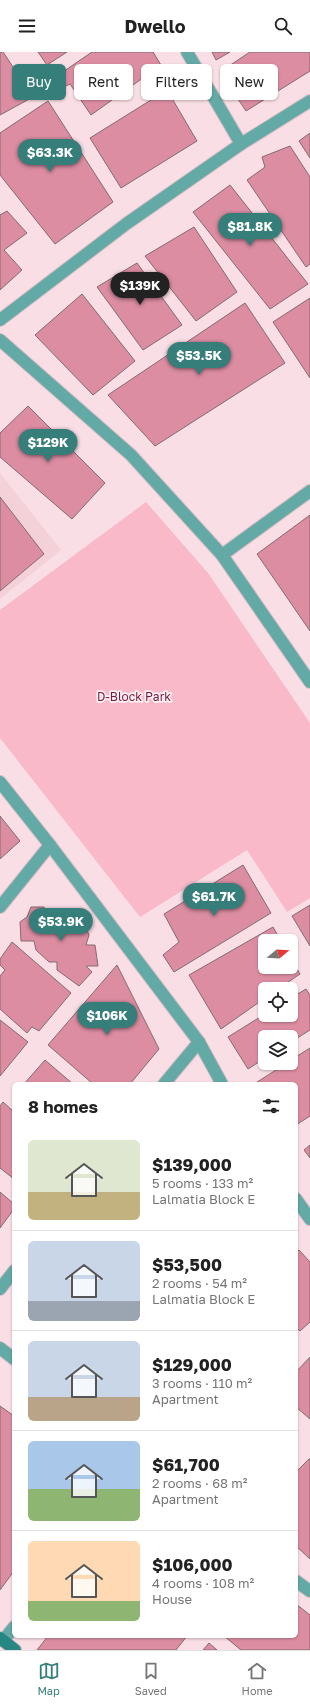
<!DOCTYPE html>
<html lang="en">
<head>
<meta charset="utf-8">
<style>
  body { margin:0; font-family:"Golos Text",sans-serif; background:#f2f2f2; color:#222; height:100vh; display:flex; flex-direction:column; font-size:15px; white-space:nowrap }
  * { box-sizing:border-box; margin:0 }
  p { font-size:13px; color:#767676 }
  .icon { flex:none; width:22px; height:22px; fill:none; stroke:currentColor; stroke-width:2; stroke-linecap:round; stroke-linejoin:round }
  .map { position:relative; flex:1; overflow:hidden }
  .panel { position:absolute; left:12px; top:1030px; width:286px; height:556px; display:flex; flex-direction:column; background:#fff; border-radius:6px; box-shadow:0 1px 3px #0004 }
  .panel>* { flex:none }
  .guide { position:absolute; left:12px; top:12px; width:286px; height:36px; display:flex; gap:8px }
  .needle { width:26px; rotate:72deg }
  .tools { position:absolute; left:258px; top:882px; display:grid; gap:8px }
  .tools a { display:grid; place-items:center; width:40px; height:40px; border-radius:6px; background:#fff; box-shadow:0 1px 3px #0004; font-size:20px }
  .price { position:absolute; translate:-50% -34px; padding:0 9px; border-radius:14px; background:#367e7a; color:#fff; font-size:13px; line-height:26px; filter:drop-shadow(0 1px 2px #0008) }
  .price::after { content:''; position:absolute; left:50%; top:24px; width:12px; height:9px; margin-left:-6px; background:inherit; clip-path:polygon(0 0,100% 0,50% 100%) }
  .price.current { background:#222; color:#fff }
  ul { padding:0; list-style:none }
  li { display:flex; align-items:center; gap:12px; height:100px; padding:0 16px }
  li+li { border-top:1px solid #e0e0e0 }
  li span { display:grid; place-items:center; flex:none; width:112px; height:80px; border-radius:6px; color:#555 }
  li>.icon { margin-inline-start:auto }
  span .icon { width:48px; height:48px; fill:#fffc; stroke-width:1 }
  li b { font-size:17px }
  h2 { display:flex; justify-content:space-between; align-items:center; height:48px; padding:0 16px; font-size:17px }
  .pill { padding:0 14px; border-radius:6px; background:#fff; box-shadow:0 1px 3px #0004; font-size:14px; line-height:36px }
  .pill.current { background:#367e7a; color:#fff }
  header { display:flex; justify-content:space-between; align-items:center; height:52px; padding:0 16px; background:#fff; font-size:18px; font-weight:700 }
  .menu { display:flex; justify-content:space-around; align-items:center; height:56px; border-top:1px solid #e0e0e0; background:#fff; font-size:11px; color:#767676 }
  .menu a { display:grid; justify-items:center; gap:2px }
  .menu .current { color:#367e7a }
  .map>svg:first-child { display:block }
</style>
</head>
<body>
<header><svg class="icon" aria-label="menu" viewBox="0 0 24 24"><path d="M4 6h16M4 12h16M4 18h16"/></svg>Dwello<svg class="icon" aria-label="search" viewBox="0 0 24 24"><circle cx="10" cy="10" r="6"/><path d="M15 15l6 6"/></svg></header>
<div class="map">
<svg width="310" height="1598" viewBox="0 0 310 1598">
  <rect width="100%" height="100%" fill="#fadee5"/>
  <path fill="#f4d0d8" d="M 0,421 L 61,498 L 0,547 Z"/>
  <path fill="#f9b9c9" d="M 146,450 L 208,521 L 310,671 L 310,846 L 287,860 L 247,798 L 140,865 L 0,686 L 0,558 Z"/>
  <g fill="#dc8da2" stroke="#836b71">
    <path d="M 0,0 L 3,0 L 33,45 L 0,63 Z"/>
    <path d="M 38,0 L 67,0 L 47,13 Z"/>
    <path d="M 92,0 L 153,0 L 161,13 L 91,63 L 70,32 L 62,36 L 54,26 Z"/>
    <path d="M 212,0 L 230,0 L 216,8 Z"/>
    <path d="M 250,0 L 310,0 L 310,19 L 246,59 L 220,20 Z"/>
    <path d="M 167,38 L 197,89 L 121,136 L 90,86 Z"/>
    <path d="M 48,49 L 113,150 L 55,192 L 0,123 L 0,81 Z"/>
    <path d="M 310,81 L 310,106 L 299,89 Z"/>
    <path d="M 290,94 L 310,125 L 310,212 L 306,215 L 247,128 L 265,115 L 262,105 Z"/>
    <path d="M 230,133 L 308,232 L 270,257 L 193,160 Z"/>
    <path d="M 7,159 L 27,181 L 4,198 L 22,218 L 0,238 L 0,163 Z"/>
    <path d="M 194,175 L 237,240 L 196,269 L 145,204 Z"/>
    <path d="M 137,211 L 182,273 L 143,298 L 97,235 Z"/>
    <path d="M 82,242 L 135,309 L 93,343 L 35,283 Z"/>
    <path d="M 310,246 L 310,326 L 273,270 Z"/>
    <path d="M 245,251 L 285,311 L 155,394 L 108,343 Z"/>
    <path d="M 28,354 L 105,431 L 72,467 L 0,405 L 0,381 Z"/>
    <path d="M 0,445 L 44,502 L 0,539 Z"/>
    <path d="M 310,463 L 310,579 L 257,502 Z"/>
    <path d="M 0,764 L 20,789 L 0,807 Z"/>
    <path d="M 243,813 L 271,861 L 174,920 L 163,903 L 179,890 L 164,862 Z"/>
    <path d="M 310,853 L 310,894 L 292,864 Z"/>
    <path d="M 31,855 L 44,855 L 47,864 L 82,862 L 83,874 L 87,878 L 89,883 L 86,893 L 95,893 L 98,914 L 86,914 L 92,920 L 79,934 L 57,918 L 57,910 L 49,910 L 36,898 L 34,889 L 21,889 L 20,870 L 27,865 Z"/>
    <path d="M 273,875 L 281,889 L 265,889 L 265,915 L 291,915 L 291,906 L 300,922 L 278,937 L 265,937 L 265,946 L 221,977 L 189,923 Z"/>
    <path d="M 12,890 L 71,941 L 39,979 L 32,975 L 27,981 L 0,957 L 0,924 L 5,918 L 0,913 L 0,907 Z"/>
    <path d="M 117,913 L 159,997 L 130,1032 L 93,1032 L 48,993 Z"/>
    <path d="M 306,937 L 310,943 L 310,978 L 291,990 L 291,985 L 265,985 L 265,1006 L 248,1017 L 228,985 L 265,962 L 291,963 L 291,946 Z"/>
    <path d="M 0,968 L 28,990 L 0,1024 Z"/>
    <path d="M 310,996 L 310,1064 L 296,1073 L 296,1032 L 254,1032 L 287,1011 L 291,1011 L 291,1008 Z"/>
    <path d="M 45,1008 L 73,1032 L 24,1032 Z"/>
    <path d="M 3,1050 L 14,1060 L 14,1127 L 0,1116 L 0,1054 Z"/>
    <path d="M 310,1093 L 310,1106 L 304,1098 Z"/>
    <path d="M 0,1140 L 14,1152 L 14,1157 L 0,1176 Z"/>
    <path d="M 299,1198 L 310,1210 L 310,1270 L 300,1279 L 296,1276 L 296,1201 Z"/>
    <path d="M 310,1305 L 310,1367 L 296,1355 L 296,1320 Z"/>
    <path d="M 0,1354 L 14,1364 L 14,1519 L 0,1538 Z"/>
    <path d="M 309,1407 L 310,1407 L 310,1507 L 296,1494 L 296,1420 Z"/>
    <path d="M 296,1552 L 310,1563 L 310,1598 L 241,1598 L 224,1584 L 296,1584 Z"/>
    <path d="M 48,1584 L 187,1584 L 176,1598 L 37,1598 Z"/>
    <path d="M 209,1591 L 217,1598 L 203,1598 Z"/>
  </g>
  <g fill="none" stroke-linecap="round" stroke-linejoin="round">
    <g stroke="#d6bdc3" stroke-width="14">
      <g id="street">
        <path d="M 187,0 L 241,92"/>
        <path d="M 0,268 L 126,172 L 241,92 L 310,49"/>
        <path d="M 0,288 L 131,403 L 222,503 L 310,630"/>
        <path d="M 222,503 L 310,439"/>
        <path d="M 0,730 L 50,793 L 199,990 L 222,1032"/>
        <path d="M 0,855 L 50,793"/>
        <path d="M 164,1032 L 199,990"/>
        <path d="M 296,1147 L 310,1167"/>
        <path d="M 0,1237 L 14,1219"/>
        <path d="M 0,1296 L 14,1307"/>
        <path d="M 296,1529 L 310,1539"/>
        <path d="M 3,1589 L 14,1575"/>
      </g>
    </g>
    <g stroke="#d6bdc3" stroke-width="14">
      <path id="secondary" d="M 0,1586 L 15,1598"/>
    </g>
    <use href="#street" stroke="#63aaa6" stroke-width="12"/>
    <use href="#secondary" stroke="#278883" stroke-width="12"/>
  </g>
  <g text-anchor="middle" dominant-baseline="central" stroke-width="3.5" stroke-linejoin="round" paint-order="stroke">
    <g font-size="12" fill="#771a3e" stroke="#fcf0f3">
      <text x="134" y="644">D-Block Park</text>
    </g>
  </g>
</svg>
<div class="tools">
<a><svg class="needle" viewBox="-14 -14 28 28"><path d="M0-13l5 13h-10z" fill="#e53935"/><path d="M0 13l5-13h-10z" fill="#767676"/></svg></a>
<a><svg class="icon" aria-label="locate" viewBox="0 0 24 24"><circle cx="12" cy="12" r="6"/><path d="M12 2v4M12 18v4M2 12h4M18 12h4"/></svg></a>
<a><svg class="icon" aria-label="layers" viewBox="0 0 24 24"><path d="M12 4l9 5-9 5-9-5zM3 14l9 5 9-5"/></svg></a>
</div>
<b class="price" style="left:50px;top:121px">$63.3K</b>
<b class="price" style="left:250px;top:195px">$81.8K</b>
<b class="price current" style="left:140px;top:254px">$139K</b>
<b class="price" style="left:199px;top:324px">$53.5K</b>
<b class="price" style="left:48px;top:411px">$129K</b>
<b class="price" style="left:214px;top:865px">$61.7K</b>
<b class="price" style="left:61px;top:890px">$53.9K</b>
<b class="price" style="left:107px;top:984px">$106K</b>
<div class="guide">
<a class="pill current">Buy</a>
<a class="pill">Rent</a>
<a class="pill">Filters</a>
<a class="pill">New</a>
</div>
<section class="panel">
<h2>8 homes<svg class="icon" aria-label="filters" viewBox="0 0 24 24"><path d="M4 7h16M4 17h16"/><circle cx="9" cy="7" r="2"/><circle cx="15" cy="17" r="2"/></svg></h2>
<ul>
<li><span style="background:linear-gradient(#dfe7d0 65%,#c2b280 0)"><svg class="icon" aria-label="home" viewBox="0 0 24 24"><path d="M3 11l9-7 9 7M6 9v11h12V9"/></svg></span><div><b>$139,000</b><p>5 rooms · 133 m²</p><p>Lalmatia Block E</p></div></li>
<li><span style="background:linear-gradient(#c9d6e8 75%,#9aa5b1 0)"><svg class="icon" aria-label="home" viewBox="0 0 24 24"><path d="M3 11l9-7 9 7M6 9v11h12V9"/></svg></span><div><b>$53,500</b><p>2 rooms · 54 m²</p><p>Lalmatia Block E</p></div></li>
<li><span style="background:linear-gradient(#c9d6e8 70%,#b9a48a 0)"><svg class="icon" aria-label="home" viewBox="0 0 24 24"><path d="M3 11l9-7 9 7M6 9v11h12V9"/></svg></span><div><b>$129,000</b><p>3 rooms · 110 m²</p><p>Apartment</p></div></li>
<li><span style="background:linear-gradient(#a9c7e8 60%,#8fb573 0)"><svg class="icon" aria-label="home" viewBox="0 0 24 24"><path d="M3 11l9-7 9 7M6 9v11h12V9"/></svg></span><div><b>$61,700</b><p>2 rooms · 68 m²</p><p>Apartment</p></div></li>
<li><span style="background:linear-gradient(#ffd9b3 75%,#8fb573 0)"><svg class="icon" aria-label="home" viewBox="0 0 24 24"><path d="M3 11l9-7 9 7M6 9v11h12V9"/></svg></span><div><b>$106,000</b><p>4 rooms · 108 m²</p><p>House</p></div></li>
</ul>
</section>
</div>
<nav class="menu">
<a class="current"><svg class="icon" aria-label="map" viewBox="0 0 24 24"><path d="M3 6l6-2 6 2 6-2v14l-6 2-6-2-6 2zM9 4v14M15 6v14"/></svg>Map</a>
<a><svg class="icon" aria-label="saved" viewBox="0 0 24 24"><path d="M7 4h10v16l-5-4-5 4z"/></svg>Saved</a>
<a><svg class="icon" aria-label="home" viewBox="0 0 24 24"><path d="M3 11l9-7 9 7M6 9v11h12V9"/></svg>Home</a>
</nav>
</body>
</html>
